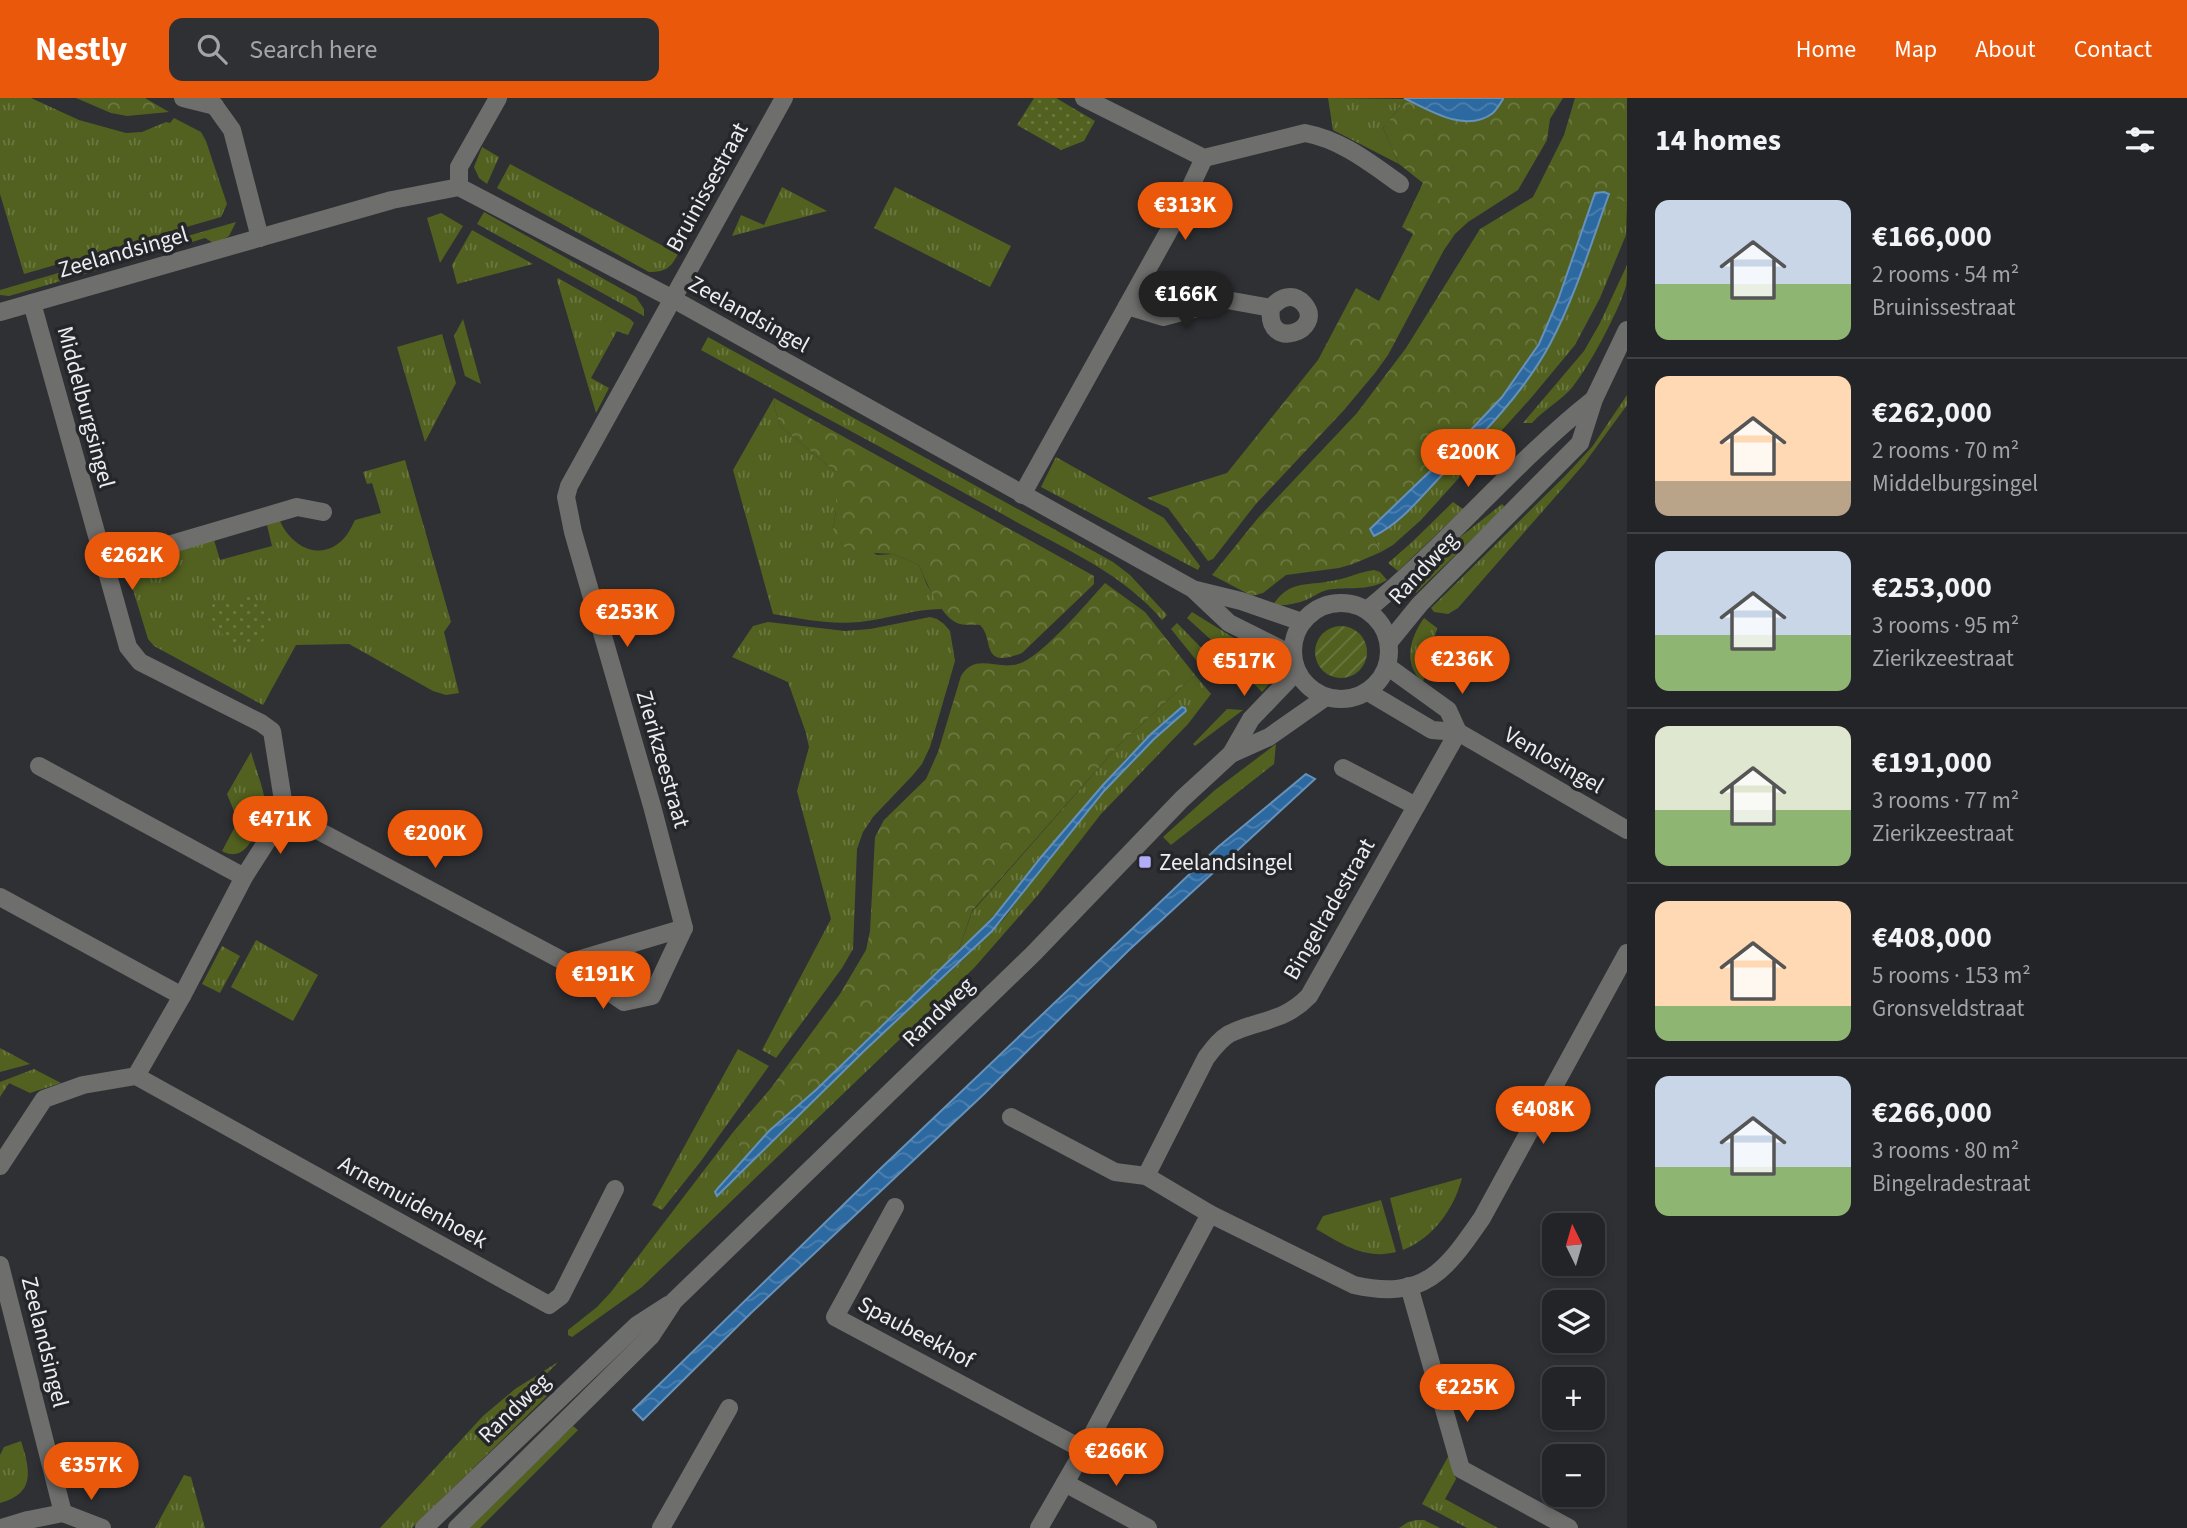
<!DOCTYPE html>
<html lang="en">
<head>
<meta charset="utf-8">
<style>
  body { margin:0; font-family:"Source Sans 3",sans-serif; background:#2e3033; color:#f1f3f6; height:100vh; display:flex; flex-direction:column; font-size:26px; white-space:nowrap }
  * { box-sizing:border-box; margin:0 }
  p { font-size:23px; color:#a2a4a7 }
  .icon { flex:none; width:38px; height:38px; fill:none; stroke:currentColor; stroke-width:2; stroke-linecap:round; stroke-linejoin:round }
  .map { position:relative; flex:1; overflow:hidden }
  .panel { display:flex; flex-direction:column; background:#222427; width:560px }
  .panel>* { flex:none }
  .needle { width:46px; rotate:355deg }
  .fabs { position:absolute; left:1542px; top:1115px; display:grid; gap:14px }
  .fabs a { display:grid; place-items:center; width:63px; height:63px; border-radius:14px; background:#222427; box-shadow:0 4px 10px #0003,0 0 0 2px #3f4144; font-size:35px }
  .price { position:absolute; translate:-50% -60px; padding:0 16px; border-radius:24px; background:#ea580c; color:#fff; font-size:23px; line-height:46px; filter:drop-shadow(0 2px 4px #0008) }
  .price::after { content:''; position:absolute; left:50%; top:42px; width:21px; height:16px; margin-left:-10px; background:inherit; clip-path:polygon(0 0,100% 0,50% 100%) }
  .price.current { background:#222; color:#fff }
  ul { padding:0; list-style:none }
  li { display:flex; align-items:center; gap:21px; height:175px; padding:0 28px }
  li+li { border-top:2px solid #3f4144 }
  li span { display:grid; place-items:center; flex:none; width:196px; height:140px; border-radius:14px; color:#555 }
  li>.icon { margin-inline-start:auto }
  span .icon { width:84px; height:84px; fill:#fffc; stroke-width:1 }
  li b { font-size:30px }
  h2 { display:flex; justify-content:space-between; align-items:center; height:84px; padding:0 28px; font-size:30px }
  header { display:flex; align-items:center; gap:42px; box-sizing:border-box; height:98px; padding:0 35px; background:#ea580c; color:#fff }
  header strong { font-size:33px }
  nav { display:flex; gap:38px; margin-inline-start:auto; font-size:24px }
  .search { width:490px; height:63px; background:#2e3033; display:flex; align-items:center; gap:18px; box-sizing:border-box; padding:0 24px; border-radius:14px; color:#a2a4a7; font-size:26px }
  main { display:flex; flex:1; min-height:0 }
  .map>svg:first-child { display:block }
</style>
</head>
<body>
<header>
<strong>Nestly</strong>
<div class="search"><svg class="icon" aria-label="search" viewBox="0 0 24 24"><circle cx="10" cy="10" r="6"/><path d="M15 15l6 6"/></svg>Search here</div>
<nav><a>Home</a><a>Map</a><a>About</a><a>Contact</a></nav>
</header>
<main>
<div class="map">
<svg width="1627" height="1430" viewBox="0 0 1627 1430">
  <defs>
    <pattern id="grass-tufts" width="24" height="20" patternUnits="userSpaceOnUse" patternTransform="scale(1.75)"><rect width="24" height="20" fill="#526120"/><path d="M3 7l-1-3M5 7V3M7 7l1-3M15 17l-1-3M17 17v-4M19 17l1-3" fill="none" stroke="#6b7841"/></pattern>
    <pattern id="forest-crowns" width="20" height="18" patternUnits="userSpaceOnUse" patternTransform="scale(1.75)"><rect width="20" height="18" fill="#526120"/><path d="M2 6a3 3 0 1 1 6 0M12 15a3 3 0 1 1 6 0" fill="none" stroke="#6b7841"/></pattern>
    <pattern id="park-dots" width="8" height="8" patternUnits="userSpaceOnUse" patternTransform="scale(1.75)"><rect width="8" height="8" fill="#526120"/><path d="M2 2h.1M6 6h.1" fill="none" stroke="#6b7841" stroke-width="1.8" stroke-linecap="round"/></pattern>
    <pattern id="garden-furrows" width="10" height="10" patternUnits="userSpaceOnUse" patternTransform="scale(1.75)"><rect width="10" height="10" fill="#526120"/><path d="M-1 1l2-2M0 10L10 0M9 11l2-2" fill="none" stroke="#6b7841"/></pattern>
    <pattern id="water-waves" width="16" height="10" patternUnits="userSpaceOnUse" patternTransform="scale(1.75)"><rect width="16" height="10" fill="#2d69a1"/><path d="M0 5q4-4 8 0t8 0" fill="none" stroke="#4c7fae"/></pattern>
  </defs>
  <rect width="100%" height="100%" fill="#2e3034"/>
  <g fill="url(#grass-tufts)">
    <path d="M 0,0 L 31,0 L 79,22 L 126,35 L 142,34 L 166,24 L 170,25 L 174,20 L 201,34 L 206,43 L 227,106 L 221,119 L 24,176 L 0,96 Z"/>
    <path d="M 1328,0 L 1406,1 L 1383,30 L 1399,66 L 1333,32 Z"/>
    <path d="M 482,49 L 499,59 L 487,86 L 479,80 L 474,69 Z"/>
    <path d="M 510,66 L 678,156 C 671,170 665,174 649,174 L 497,90 Z"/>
    <path d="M 782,89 L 827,113 L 732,138 L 741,117 L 764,127 Z"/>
    <path d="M 895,89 L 1011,148 L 990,189 L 874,130 Z"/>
    <path d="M 1609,96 L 1627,105 L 1626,137 L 1600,200 L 1575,247 L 1531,300 L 1421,422 L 1393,447 L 1381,454 L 1374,439 L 1385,433 L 1519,293 L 1549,248 L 1566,213 Z"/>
    <path d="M 484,114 L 636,199 L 644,211 L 644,218 L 477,126 Z"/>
    <path d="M 441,115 L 463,128 L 440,165 L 427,120 Z"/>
    <path d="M 236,124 L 229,138 L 215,146 L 205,140 L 128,164 L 125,156 Z"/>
    <path d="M 472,132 L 533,166 L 457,186 L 452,167 Z"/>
    <path d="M 113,159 L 116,167 L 9,198 L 0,197 L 0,192 Z"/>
    <path d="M 1627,167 C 1627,174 1627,182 1626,188 C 1619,213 1586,275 1569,293 C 1557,305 1545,311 1532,325 L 1523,325 L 1584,253 L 1600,225 Z"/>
    <path d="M 558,180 L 630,221 L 634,225 L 628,237 L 617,233 L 591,280 L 609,290 L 596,315 L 557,182 Z"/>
    <path d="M 463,221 L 481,286 L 465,278 L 454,238 Z"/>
    <path d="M 442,236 L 456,285 L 425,344 L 397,249 Z"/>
    <path d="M 708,239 L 1113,464 L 1130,477 L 1167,517 L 1162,522 C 1124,476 1065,451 1013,422 C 910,364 805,309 701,252 Z"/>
    <path d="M 1627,297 L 1627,307 L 1584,366 L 1458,510 L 1448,516 L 1434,514 L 1431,510 L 1565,378 L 1592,349 Z"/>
    <path d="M 774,300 L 775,311 L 780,328 L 836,374 L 836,413 L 833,431 L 877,457 L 894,456 L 919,467 L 927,487 L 942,511 C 914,511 888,521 860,524 C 831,527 802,521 773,516 L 733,372 Z"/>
    <path d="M 1056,359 L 1164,420 L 1200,468 L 1198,472 L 1041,389 Z"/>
    <path d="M 405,362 L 451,524 L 444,534 L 459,595 L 446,597 L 433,593 L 349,546 L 296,547 L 263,607 L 154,548 L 148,541 L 127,472 L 134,465 L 214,442 L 220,462 L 272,448 L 267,427 L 280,423 C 290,446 316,463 339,445 C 347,439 351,430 355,422 L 381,415 L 372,385 L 367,386 L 363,374 Z"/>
    <path d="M 1453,404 L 1463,411 L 1398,473 L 1388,465 L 1411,445 Z"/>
    <path d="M 1502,406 L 1505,409 L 1416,495 L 1409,488 L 1454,444 Z"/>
    <path d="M 1374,472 L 1380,474 L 1387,482 C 1368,494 1348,488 1327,492 C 1319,494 1313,499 1306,502 C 1296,506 1284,508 1273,507 C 1289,482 1307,488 1331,483 C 1346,481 1359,474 1374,472 Z"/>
    <path d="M 1192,514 L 1242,545 L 1230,564 L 1220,550 L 1187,520 Z"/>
    <path d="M 930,519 L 937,521 L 944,526 L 950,533 L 955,563 L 930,649 L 922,666 L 912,678 L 873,719 L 863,734 L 857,751 L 853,851 L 842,870 L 776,960 L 762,952 L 831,821 L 797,693 L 809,649 L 806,635 L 788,584 L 732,559 L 753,528 L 768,524 L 845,533 L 870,531 Z"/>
    <path d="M 1424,520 L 1437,530 L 1423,584 C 1402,566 1410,540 1424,520 Z"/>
    <path d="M 1177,525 L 1219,568 L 1222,574 L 1219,581 L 1209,578 L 1171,531 Z"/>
    <path d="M 1249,546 C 1275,560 1285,569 1262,594 C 1242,573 1235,574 1249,546 Z"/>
    <path d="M 1195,577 L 1211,596 L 1188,626 L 1101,716 L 1038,797 L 974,870 L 642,1189 L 572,1239 L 568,1237 L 568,1232 L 597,1209 L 611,1194 L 734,1033 L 744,1062 L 728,1077 L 715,1094 L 722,1094 L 743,1071 L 864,953 L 963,862 L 1003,822 L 1035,779 L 1104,693 L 1154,641 L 1186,613 L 1182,609 L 1126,661 L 1042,758 L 1007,804 L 958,854 L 972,814 L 1118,648 Z"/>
    <path d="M 1227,611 L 1243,612 L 1195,648 L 1193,646 Z"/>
    <path d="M 1276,646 L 1274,666 L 1171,747 L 1163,739 L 1215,692 Z"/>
    <path d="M 251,654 C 256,672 264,691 266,709 C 266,717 262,723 259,730 C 251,745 241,764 222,753 L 238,723 L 227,696 Z"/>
    <path d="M 256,842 L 318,877 L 293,923 L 231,889 Z"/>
    <path d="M 222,848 L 240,858 L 220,895 L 202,886 Z"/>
    <path d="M 0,950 L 30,966 L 0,974 Z"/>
    <path d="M 738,951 L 769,968 L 701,1063 L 662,1112 L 652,1107 Z"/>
    <path d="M 34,971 L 61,985 L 30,995 L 9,985 L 0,999 L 0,984 Z"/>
    <path d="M 1462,1080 C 1454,1111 1433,1140 1403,1152 L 1390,1100 Z"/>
    <path d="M 1381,1102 L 1396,1154 C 1365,1162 1342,1146 1316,1131 L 1323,1118 Z"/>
    <path d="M 558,1264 L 536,1287 L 547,1298 L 412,1430 L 380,1430 L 483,1318 L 515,1291 Z"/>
    <path d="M 573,1328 L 578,1332 L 480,1430 L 467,1430 Z"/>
    <path d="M 21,1343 C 30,1372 36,1395 0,1405 L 0,1357 L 4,1349 Z"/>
    <path d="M 1449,1357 L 1456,1381 L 1445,1401 L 1498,1430 L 1467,1430 L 1422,1406 Z"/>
    <path d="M 184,1377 L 191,1379 L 205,1430 L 155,1430 Z"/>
    <path d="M 1416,1422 L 1424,1422 L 1440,1430 L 1399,1430 L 1408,1424 Z"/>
  </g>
  <g fill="url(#forest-crowns)">
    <path d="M 76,0 L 145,0 L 169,14 L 127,18 L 111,15 Z"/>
    <path d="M 1503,0 L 1563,0 L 1550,21 L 1547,42 L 1518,92 L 1468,124 L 1455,136 L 1444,152 L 1388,257 L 1375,275 L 1344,312 L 1255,407 L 1213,461 L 1208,463 L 1168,410 L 1147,400 L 1227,375 L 1318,262 L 1356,190 L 1379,203 L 1413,136 L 1402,129 L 1423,85 L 1399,66 L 1383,30 L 1406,1 L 1447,20 Z"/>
    <path d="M 1575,0 L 1627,0 L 1627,105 L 1604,94 L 1588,119 L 1558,202 L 1539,246 L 1502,299 L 1451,353 L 1370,430 L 1381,454 L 1353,466 L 1339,470 L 1286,477 L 1263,495 L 1252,498 L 1212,477 L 1258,420 L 1357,315 L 1406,250 L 1480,131 L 1533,99 L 1564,37 Z"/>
    <path d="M 774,300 L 1094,478 L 1094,486 L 1022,555 C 979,572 995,541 980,527 C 973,526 964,528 957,525 C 940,517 926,484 919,467 L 894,456 L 853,454 L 840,446 L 833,431 L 836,413 L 836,374 L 780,328 L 775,311 Z"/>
    <path d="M 1105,485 L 1145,514 L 1195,577 L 1118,648 L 972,813 L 958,854 L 817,991 L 769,1033 L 744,1062 L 734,1033 L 771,990 L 840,896 L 866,852 L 870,833 L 875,739 L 884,722 L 926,681 L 938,654 L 961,578 C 976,553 998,574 1021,565 C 1045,555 1086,506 1105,485 Z"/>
  </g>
  <g fill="url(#park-dots)">
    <path d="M 1034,0 L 1056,0 L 1095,23 L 1084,43 L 1061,52 L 1017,27 Z"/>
    <path d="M 243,498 C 255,499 264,509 271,519 C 270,527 268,540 261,545 C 248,555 225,542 217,530 C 212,524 211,517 210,509 C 218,501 224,506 234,505 Z"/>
  </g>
  <circle fill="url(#garden-furrows)" cx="1341" cy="554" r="26"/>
  <g fill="url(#water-waves)" stroke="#6691b9" stroke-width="2">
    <path d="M 1404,0 L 1502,0 L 1503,1 C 1500,6 1496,12 1493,15 C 1466,36 1429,12 1404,0 Z"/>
    <path d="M 1604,94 L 1609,96 C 1591,146 1575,199 1550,246 C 1523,296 1481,338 1441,378 C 1421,399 1400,426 1374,438 L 1370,431 L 1451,353 L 1502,299 L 1539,246 L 1558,202 L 1595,95 Z"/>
    <path d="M 1182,609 L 1185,610 L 1186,613 L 1154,641 L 1104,693 L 992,833 L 864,953 L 717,1098 L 715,1094 L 719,1089 L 769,1033 L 817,991 L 993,820 L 1042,758 L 1103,687 L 1151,636 Z"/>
    <path d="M 1306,676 L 1315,681 L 1129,852 L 984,996 L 751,1215 L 643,1322 L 633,1312 L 878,1073 L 1218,749 Z"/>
  </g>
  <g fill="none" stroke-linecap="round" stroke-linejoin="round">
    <g stroke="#6e6e6c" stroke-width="18">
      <path d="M 183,0 L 215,8"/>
      <path d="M 209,0 L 232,32 L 260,140"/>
      <path d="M 1084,0 L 1204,60 L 1305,35 C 1342,42 1370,65 1400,86"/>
      <path d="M 459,89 L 459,69 L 498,0"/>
      <path d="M 1127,208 L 1163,219 L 1227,202 L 1271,210 C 1280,199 1293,194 1304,206 C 1326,232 1265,255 1271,210"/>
      <path d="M 0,214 L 392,102 L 459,89 L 673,201 L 1193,491 L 1229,525 L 1293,557"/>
      <path d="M 1022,397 L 1176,120 L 1204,60"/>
      <path d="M 104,466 L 297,409 L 323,414"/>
      <path d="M 1196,492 L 1241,503 L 1302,524"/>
      <path d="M 1387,568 L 1448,612 L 1458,634"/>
      <path d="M 1368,594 L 1432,632 L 1458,634 L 1627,732"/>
      <path d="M 39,668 L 244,779"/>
      <path d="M 1343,670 L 1416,708"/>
      <path d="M 285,715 L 567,865 L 624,904 L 652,898 L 684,830 L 652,708 L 573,434 L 566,399 L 569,388 L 784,0"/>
      <path d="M 0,799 L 182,898 L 244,779 L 285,715 L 272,633 L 261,625 L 140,564 L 128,549 L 32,205"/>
      <path d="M 567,865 L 684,830"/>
      <path d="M 136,978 L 549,1207 L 561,1198 L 615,1091"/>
      <path d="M 1011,1019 L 1115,1074 L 1146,1078 L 1210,1116 L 1084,1352 L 1039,1430"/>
      <path d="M 0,1068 L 44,1001 L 83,987 L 136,978 L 182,898"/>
      <path d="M 1146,1078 L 1206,960 C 1213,951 1219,942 1229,936 C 1259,921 1283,925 1309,898 L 1458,634"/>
      <path d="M 895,1109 L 835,1219 L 1084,1352"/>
      <path d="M 1210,1116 L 1354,1187 C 1425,1203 1446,1172 1482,1120 L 1627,855"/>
      <path d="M 0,1167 L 63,1415"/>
      <path d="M 1409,1188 L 1461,1371 L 1569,1430"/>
      <path d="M 1065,1385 L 1148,1430"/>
      <path d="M 63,1415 L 102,1430"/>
      <path d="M 1,1430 L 28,1422 L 63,1415"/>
      <path d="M 661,1430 L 729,1310"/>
    </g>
    <g stroke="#6e6e6c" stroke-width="18">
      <circle cx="1341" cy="553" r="48"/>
      <path d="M 1367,512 C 1447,447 1513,365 1594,301"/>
      <path d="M 1389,544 L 1420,506 L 1580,345 L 1594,301 L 1627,232"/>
      <path d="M 1231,656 L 1269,639 L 1326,599"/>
      <path d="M 424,1430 L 637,1227 L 668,1207"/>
      <path d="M 457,1430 L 651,1238 L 674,1203 L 1034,855 L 1182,701 L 1231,656 L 1251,621 L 1297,573"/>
    </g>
  </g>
  <rect fill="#b2adf9" stroke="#25262a" stroke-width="2.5" x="1138" y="757" width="14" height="14" rx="3.5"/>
  <g text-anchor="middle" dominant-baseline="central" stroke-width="7" stroke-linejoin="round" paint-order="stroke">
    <g font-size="23" fill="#ecedf0" stroke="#25262a">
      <text transform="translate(707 89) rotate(-61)">Bruinissestraat</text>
      <text transform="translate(123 154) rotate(-16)">Zeelandsingel</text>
      <text transform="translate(749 216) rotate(29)">Zeelandsingel</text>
      <text transform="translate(86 309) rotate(75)">Middelburgsingel</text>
      <text transform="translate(1423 470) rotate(-47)">Randweg</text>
      <text transform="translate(663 661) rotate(74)">Zierikzeestraat</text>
      <text transform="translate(1554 662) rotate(30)">Venlosingel</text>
      <text transform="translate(1329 811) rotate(-60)">Bingelradestraat</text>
      <text transform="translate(938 914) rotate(-44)">Randweg</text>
      <text transform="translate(413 1104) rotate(29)">Arnemuidenhoek</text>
      <text transform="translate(916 1234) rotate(28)">Spaubeekhof</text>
      <text transform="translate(45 1244) rotate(76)">Zeelandsingel</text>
      <text transform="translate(514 1310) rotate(-44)">Randweg</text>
    </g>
    <g font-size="23" fill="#ecedf0" stroke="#25262a" text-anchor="start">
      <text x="1159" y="764">Zeelandsingel</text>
    </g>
  </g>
</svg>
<div class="fabs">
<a><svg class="needle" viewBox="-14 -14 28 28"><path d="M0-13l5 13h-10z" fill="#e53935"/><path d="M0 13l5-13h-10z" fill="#a2a4a7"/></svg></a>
<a><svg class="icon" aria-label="layers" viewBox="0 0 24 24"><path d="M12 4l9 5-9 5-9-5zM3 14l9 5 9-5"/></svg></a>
<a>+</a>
<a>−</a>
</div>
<b class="price" style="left:1185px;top:144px">€313K</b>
<b class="price current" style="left:1186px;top:233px">€166K</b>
<b class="price" style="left:1468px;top:391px">€200K</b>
<b class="price" style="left:132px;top:494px">€262K</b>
<b class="price" style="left:627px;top:551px">€253K</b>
<b class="price" style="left:1462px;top:598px">€236K</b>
<b class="price" style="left:1244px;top:600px">€517K</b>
<b class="price" style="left:280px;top:758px">€471K</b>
<b class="price" style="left:435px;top:772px">€200K</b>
<b class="price" style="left:603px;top:913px">€191K</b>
<b class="price" style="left:1543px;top:1048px">€408K</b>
<b class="price" style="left:1467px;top:1326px">€225K</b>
<b class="price" style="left:1116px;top:1390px">€266K</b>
<b class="price" style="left:91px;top:1404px">€357K</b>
</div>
<section class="panel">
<h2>14 homes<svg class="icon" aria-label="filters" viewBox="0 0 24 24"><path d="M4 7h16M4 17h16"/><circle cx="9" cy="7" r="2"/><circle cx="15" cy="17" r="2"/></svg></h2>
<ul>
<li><span style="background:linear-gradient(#c9d6e8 60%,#8fb573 0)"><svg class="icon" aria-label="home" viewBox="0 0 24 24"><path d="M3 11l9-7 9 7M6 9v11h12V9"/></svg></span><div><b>€166,000</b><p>2 rooms · 54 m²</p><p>Bruinissestraat</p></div></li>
<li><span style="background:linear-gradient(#ffd9b3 75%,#b9a48a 0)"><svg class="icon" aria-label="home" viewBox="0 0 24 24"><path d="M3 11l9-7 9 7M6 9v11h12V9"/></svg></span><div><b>€262,000</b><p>2 rooms · 70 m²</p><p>Middelburgsingel</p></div></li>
<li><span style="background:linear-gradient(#c9d6e8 60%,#8fb573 0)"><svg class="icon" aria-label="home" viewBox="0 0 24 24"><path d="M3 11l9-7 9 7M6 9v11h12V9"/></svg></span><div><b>€253,000</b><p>3 rooms · 95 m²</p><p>Zierikzeestraat</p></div></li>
<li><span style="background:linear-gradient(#dfe7d0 60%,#8fb573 0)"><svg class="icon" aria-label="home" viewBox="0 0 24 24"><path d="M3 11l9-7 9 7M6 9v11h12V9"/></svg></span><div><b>€191,000</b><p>3 rooms · 77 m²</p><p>Zierikzeestraat</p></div></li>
<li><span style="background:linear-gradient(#ffd9b3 75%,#8fb573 0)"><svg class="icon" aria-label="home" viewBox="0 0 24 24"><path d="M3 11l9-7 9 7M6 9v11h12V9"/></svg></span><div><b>€408,000</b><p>5 rooms · 153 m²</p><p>Gronsveldstraat</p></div></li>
<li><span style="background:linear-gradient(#c9d6e8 65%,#8fb573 0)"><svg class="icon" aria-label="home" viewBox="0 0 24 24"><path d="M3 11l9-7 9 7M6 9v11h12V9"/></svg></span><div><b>€266,000</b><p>3 rooms · 80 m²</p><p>Bingelradestraat</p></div></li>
</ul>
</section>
</main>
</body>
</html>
